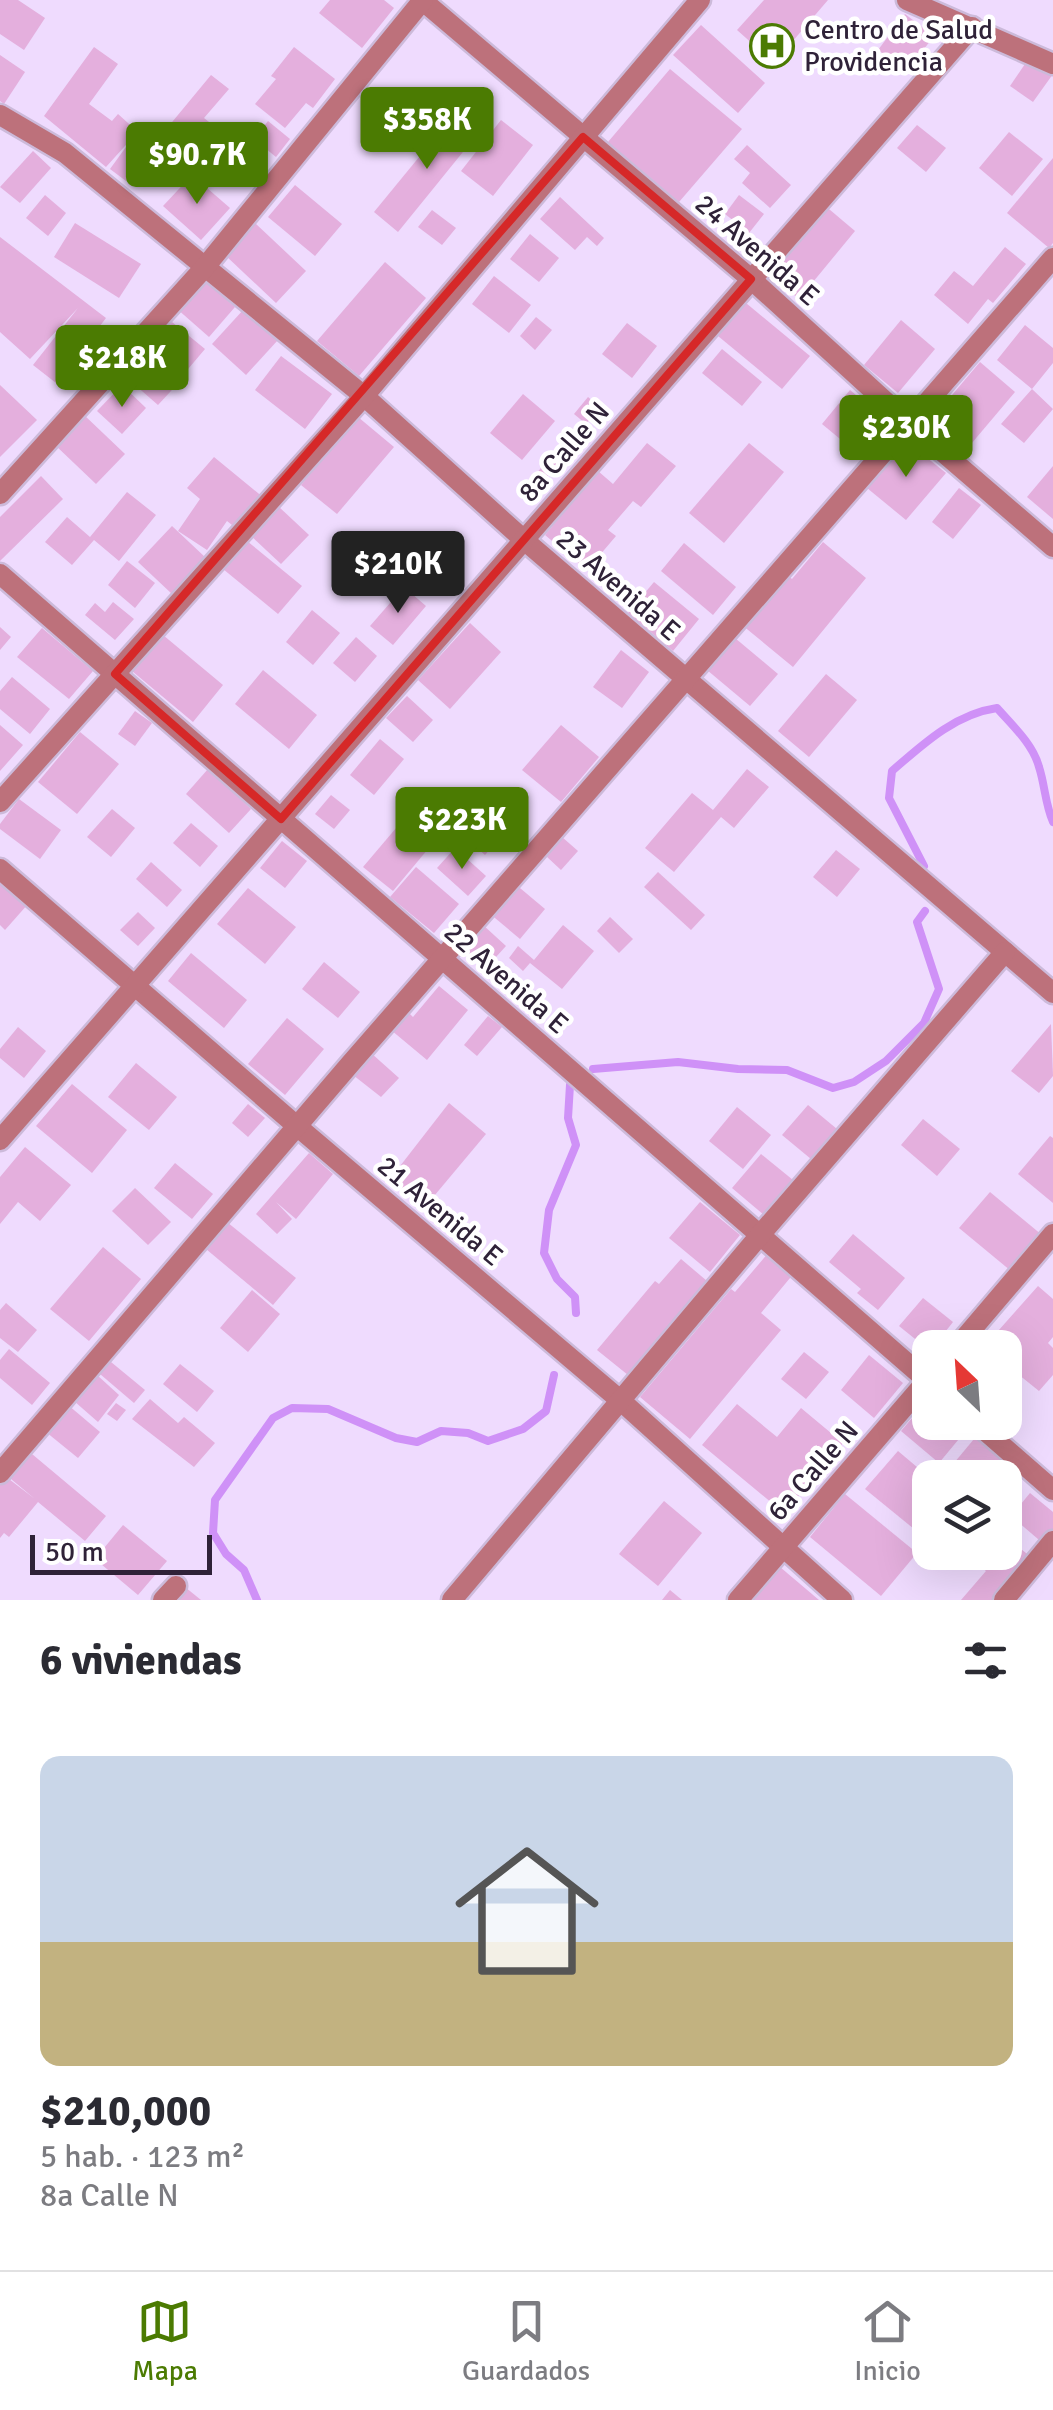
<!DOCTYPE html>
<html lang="es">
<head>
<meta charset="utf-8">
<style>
  body { margin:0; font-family:Signika,sans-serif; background:#f2f2f3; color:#2b2b33; height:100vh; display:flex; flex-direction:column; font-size:38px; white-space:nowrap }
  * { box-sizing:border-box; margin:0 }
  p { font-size:32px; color:#7c7c81 }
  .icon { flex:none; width:55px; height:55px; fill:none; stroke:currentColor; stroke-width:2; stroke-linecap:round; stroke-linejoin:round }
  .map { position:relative; height:1600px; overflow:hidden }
  .sheet { display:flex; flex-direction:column; background:#fff; flex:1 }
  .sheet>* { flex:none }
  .needle { width:65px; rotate:335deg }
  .tools { position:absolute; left:912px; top:1330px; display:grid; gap:20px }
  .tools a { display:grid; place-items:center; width:110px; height:110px; border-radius:20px; background:#fff; box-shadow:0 10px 40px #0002; font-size:50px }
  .scale { position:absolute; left:30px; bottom:25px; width:182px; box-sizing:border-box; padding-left:10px; border:5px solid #2f2238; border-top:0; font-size:28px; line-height:35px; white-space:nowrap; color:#2f2238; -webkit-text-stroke:8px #fff; paint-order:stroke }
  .price { position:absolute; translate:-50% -85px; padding:0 22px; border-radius:10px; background:#4b7b02; color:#fff; font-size:32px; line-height:65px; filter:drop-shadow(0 2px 5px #0008) }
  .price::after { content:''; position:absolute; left:50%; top:60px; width:30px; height:22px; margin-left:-15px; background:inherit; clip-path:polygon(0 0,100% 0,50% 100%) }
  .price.active { background:#222; color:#fff }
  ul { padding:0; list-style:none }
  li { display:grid; align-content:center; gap:20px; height:530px; padding:0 40px }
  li+li { border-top:2px solid #e1e1e2 }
  li span { display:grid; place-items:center; height:310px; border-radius:20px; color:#555 }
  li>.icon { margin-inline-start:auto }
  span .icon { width:180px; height:180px; fill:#fffc; stroke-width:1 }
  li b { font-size:42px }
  h2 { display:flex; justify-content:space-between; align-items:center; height:120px; padding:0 40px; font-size:42px }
  .tabs { display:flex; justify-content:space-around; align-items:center; height:140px; border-top:2px solid #e1e1e2; background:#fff; font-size:28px; color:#7c7c81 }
  .tabs a { display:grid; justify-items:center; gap:5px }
  .tabs .active { color:#4b7b02 }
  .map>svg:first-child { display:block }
</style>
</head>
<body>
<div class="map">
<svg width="1053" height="1600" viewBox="0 0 1053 1600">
  <rect width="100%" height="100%" fill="#efdbfe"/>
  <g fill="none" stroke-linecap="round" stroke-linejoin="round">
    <g stroke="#cf91f7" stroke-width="8">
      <path d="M 924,866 L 889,798 L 892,771 C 923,744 955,714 997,708 C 1012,725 1033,744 1039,767 C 1045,785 1045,804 1053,822"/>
      <path d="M 593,1069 L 678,1062 L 738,1069 L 787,1070 L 833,1088 L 854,1082 L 886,1061 L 924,1023 L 939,989 L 917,922 L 925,911"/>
      <path d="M 570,1085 L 568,1118 L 576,1145 L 549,1210 L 544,1253 L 557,1279 L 575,1297 L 576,1313"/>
      <path d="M 257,1600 L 244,1570 L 226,1554 L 213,1533 L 215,1500 L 273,1418 L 292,1408 L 328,1409 L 396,1438 L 417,1442 L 441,1431 L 468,1433 L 488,1441 L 523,1429 L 546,1411 L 554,1375"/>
    </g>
  </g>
  <g fill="#e4afdd">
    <path d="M 0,0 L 18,0 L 45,18 L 24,50 L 0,34 Z"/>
    <path d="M 330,0 L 384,0 L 394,8 L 362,48 L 319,13 Z"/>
    <path d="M 764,0 L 828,0 L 774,63 L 737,30 Z"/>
    <path d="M 905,14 L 934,36 L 907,71 L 878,50 Z"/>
    <path d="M 701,25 L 765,83 L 738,113 L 673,55 Z"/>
    <path d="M 94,47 L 118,64 L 89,104 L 112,121 L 118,114 L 138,132 L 141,128 L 156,140 L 126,181 L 110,169 L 134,136 L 106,167 L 44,116 Z"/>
    <path d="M 294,47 L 335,79 L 313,108 L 306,103 L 285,128 L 255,104 L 276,79 L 271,76 Z"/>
    <path d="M 0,55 L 25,72 L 4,104 L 0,101 Z"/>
    <path d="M 1029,58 L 1053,74 L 1033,102 L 1010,86 Z"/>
    <path d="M 670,69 L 742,129 L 679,202 L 608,142 Z"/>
    <path d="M 211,75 L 229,89 L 204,118 L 238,145 L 219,169 L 168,127 Z"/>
    <path d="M 456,112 L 480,131 L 398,232 L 374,212 Z"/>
    <path d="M 501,120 L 533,145 L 493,196 L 461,171 Z"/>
    <path d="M 268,121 L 290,139 L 276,157 L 254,139 Z"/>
    <path d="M 917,125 L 946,148 L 926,172 L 897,148 Z"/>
    <path d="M 1009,132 L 1043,159 L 1012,196 L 979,168 Z"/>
    <path d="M 747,145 L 791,185 L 770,208 L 742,183 L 750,173 L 734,159 Z"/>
    <path d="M 33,151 L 51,168 L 20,203 L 0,187 Z"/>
    <path d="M 1053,158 L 1053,243 L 1049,248 L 1007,213 Z"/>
    <path d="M 192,175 L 230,208 L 201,240 L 163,206 Z"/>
    <path d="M 295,185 L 342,224 L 315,256 L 268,217 Z"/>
    <path d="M 45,195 L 66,213 L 48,236 L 26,218 Z"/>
    <path d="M 739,195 L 764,214 L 749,233 L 725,214 Z"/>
    <path d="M 560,197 L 604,238 L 597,246 L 587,237 L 575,250 L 540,219 Z"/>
    <path d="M 823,204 L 855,231 L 799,299 L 767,272 Z"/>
    <path d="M 432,210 L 456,228 L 442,245 L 418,227 Z"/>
    <path d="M 75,223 L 141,264 L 119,298 L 54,257 Z"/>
    <path d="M 255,223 L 306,271 L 276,303 L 225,255 Z"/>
    <path d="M 530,234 L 559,258 L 539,282 L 510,259 Z"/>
    <path d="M 0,237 L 106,318 L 56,383 L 33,365 L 78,308 L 30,359 L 0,332 Z"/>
    <path d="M 1005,247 L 1026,264 L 993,303 L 988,299 L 968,324 L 934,295 L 954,271 L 973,286 Z"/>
    <path d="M 385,262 L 426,298 L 359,376 L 317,341 Z"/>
    <path d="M 494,276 L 531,305 L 509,333 L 472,304 Z"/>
    <path d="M 203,279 L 235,307 L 209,337 L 176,308 Z"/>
    <path d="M 746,303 L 810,356 L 782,389 L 718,336 Z"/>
    <path d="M 244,309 L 278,340 L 246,375 L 212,344 Z"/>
    <path d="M 536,317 L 552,330 L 535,350 L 520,336 Z"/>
    <path d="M 901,320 L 935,349 L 898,393 L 864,365 Z"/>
    <path d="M 172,322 L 205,349 L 183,375 L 167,364 L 183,378 L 158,405 L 119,371 L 144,343 L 150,349 Z"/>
    <path d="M 627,323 L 657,346 L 632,378 L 602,354 Z"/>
    <path d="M 1025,325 L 1053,348 L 1053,363 L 1032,389 L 1053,409 L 1024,443 L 1001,424 L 1032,389 L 997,360 Z"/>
    <path d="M 722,349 L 762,382 L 742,406 L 702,373 Z"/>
    <path d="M 281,356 L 332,394 L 305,429 L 255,390 Z"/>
    <path d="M 980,362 L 1015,392 L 966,450 L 930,421 Z"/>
    <path d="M 0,385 L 37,420 L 0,457 Z"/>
    <path d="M 122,385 L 146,408 L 122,434 L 97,411 Z"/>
    <path d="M 850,390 L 886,420 L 857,453 L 822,424 Z"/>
    <path d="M 523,394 L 555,421 L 522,460 L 490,433 Z"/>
    <path d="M 588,397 L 600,407 L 586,424 L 574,414 Z"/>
    <path d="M 83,414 L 125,454 L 96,484 L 54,444 Z"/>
    <path d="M 358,417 L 394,447 L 337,514 L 301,485 Z"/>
    <path d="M 906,441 L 946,473 L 906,520 L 867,488 Z"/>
    <path d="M 647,443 L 676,466 L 641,507 L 633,501 L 608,530 L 616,536 L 587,570 L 545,535 L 598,471 L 613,484 Z"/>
    <path d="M 749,443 L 784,472 L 724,543 L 689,513 Z"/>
    <path d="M 559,446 L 567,453 L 544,480 L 536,474 Z"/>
    <path d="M 214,457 L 264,498 L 237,529 L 227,521 L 207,550 L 178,531 L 200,499 L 187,488 Z"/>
    <path d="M 1053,466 L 1053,519 L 1027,497 Z"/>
    <path d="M 41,476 L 63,499 L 0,561 L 0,517 Z"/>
    <path d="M 959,488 L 981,505 L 953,539 L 932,522 Z"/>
    <path d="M 127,492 L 156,515 L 119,561 L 94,540 L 72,565 L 45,542 L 67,517 L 90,537 Z"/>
    <path d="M 278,506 L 309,535 L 281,564 L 250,535 Z"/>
    <path d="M 172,526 L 206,558 L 172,594 L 138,562 Z"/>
    <path d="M 247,541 L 302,586 L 278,614 L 223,569 Z"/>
    <path d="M 823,542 L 866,578 L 793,667 L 742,625 L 785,573 L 792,579 Z"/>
    <path d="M 684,543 L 736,587 L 713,615 L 661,571 Z"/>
    <path d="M 127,561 L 155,583 L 135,608 L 108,585 Z"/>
    <path d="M 654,582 L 699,619 L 673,651 L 628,613 Z"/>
    <path d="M 404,587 L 426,606 L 393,645 L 370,626 Z"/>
    <path d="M 113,602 L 134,619 L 115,640 L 85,615 L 95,603 L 105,612 Z"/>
    <path d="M 312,610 L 340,633 L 313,665 L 286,642 Z"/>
    <path d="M 470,623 L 501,652 L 450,709 L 418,680 Z"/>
    <path d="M 0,627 L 11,637 L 0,650 Z"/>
    <path d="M 42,628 L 93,671 L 69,699 L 17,657 Z"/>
    <path d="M 163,635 L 223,685 L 193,722 L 132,671 Z"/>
    <path d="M 356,637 L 377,656 L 355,682 L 333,663 Z"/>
    <path d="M 735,638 L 778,674 L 750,706 L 707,670 Z"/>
    <path d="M 621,650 L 649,672 L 622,708 L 593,687 Z"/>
    <path d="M 263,670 L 317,715 L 289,749 L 235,704 Z"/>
    <path d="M 826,674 L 857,700 L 809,757 L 778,731 Z"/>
    <path d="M 12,677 L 50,709 L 30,734 L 0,709 L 0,691 Z"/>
    <path d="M 407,696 L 433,720 L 413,742 L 386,718 Z"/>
    <path d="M 135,711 L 152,723 L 135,746 L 118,734 Z"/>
    <path d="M 0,725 L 23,745 L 0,771 Z"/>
    <path d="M 561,725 L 599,757 L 561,802 L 522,770 Z"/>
    <path d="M 80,732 L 119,764 L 77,814 L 38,782 Z"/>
    <path d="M 380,739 L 404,759 L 374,795 L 350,775 Z"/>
    <path d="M 208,769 L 251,809 L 229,833 L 186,794 Z"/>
    <path d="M 747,769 L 769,787 L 734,828 L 721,817 L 674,872 L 645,848 L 692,793 L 713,810 Z"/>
    <path d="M 331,795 L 350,810 L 334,829 L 315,814 Z"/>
    <path d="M 19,799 L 61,830 L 40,859 L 0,829 L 0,824 Z"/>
    <path d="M 419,801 L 448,825 L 393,891 L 363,867 Z"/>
    <path d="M 112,809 L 135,828 L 111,857 L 87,837 Z"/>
    <path d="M 480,812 L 504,833 L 485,855 L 461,834 Z"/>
    <path d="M 191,823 L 218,846 L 200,867 L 173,843 Z"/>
    <path d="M 562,837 L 578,851 L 561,870 L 546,856 Z"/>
    <path d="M 282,841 L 307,861 L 285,888 L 260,868 Z"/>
    <path d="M 455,848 L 486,876 L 468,896 L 437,868 Z"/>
    <path d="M 836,850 L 860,869 L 837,897 L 813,877 Z"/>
    <path d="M 151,862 L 182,890 L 167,907 L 136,879 Z"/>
    <path d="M 416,867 L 459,904 L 434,933 L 390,897 Z"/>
    <path d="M 658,872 L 705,915 L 691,930 L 644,887 Z"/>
    <path d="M 0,880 L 28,904 L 5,930 L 0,925 Z"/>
    <path d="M 514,883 L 545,909 L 520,939 L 489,913 Z"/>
    <path d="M 248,888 L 296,927 L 265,964 L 217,924 Z"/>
    <path d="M 138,912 L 155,928 L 138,946 L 120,930 Z"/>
    <path d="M 610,917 L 633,939 L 619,953 L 597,931 Z"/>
    <path d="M 483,925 L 506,946 L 486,968 L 463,948 Z"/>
    <path d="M 563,925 L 594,951 L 562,989 L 530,963 L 523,971 L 509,958 L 518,946 L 534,960 Z"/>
    <path d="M 191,953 L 247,1000 L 224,1028 L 168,981 Z"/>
    <path d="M 324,962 L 360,992 L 338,1018 L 302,989 Z"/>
    <path d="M 439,986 L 468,1010 L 427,1060 L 391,1030 L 407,1011 L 413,1017 Z"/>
    <path d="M 488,1016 L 502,1027 L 477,1056 L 464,1045 Z"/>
    <path d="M 287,1018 L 324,1049 L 285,1095 L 248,1064 Z"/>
    <path d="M 1051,1024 L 1053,1076 L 1039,1093 L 1011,1071 Z"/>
    <path d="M 18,1027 L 46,1051 L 24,1078 L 0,1058 L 0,1049 Z"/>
    <path d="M 371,1053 L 399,1078 L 381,1097 L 353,1075 Z"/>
    <path d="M 136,1063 L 177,1097 L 149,1130 L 108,1097 Z"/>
    <path d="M 72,1084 L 127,1130 L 92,1173 L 36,1126 Z"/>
    <path d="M 449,1103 L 486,1134 L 424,1208 L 390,1179 Z"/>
    <path d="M 248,1104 L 265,1118 L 248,1137 L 232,1123 Z"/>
    <path d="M 808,1105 L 837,1129 L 811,1159 L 782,1135 Z"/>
    <path d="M 737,1107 L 771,1135 L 743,1169 L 709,1141 Z"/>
    <path d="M 923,1119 L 960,1149 L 937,1176 L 901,1145 Z"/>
    <path d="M 1050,1136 L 1053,1138 L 1053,1203 L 1018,1174 Z"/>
    <path d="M 25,1147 L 71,1185 L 40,1221 L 18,1202 L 0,1224 L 0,1177 Z"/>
    <path d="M 309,1153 L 333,1174 L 296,1219 L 276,1202 L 292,1219 L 277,1234 L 256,1214 Z"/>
    <path d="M 761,1154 L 793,1180 L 764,1215 L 732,1188 Z"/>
    <path d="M 175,1163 L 213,1194 L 192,1219 L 154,1188 Z"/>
    <path d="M 135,1188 L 171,1222 L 148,1245 L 112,1211 Z"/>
    <path d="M 990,1192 L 1042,1235 L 1011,1271 L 959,1228 Z"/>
    <path d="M 700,1202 L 740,1235 L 710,1272 L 669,1238 Z"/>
    <path d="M 222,1218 L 296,1278 L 273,1305 L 200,1244 Z"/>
    <path d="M 853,1234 L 905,1278 L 878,1310 L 857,1293 L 861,1289 L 829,1262 Z"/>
    <path d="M 103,1247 L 141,1279 L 89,1341 L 50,1309 Z"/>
    <path d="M 770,1251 L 795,1272 L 761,1313 L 781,1330 L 690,1439 L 640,1397 L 731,1289 L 735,1292 Z"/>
    <path d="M 681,1259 L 707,1281 L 628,1375 L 597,1350 L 655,1281 L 659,1284 Z"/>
    <path d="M 1038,1286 L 1053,1299 L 1053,1337 L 1048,1343 L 1053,1348 L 1053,1375 L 1039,1391 L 1013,1370 L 1005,1380 L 1005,1348 L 983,1348 Z"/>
    <path d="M 252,1290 L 280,1314 L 248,1352 L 220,1328 Z"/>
    <path d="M 923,1298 L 953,1322 L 930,1351 L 899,1326 Z"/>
    <path d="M 6,1303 L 37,1330 L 18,1352 L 0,1338 L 0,1310 Z"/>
    <path d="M 9,1349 L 50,1383 L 32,1405 L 0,1378 L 0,1360 Z"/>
    <path d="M 804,1352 L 829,1372 L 806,1399 L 781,1379 Z"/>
    <path d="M 869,1355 L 903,1383 L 874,1418 L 841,1390 Z"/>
    <path d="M 111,1362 L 145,1390 L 134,1403 L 100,1374 Z"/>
    <path d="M 180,1364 L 214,1391 L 197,1412 L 163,1384 Z"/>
    <path d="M 97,1375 L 119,1395 L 98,1422 L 74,1401 Z"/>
    <path d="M 930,1397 L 930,1422 L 973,1422 L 939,1463 L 901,1431 Z"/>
    <path d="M 150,1399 L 178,1423 L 184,1417 L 215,1443 L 194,1467 L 132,1419 Z"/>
    <path d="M 116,1403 L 126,1410 L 117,1421 L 107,1414 Z"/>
    <path d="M 737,1404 L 777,1437 L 801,1408 L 843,1443 L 784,1513 L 702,1445 Z"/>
    <path d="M 68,1405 L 100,1432 L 78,1458 L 46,1432 Z"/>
    <path d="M 979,1433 L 1011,1459 L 996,1478 L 972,1478 L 954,1463 Z"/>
    <path d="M 26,1449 L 106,1516 L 85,1541 L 38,1502 L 9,1537 L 4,1533 L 0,1538 L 0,1482 L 5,1476 L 35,1499 L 5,1474 Z"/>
    <path d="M 898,1451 L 930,1478 L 930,1542 L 865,1489 Z"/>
    <path d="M 1030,1493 L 1053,1512 L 1053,1536 L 1045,1545 L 1011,1516 Z"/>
    <path d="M 845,1494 L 917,1553 L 881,1596 L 810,1537 Z"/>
    <path d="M 664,1501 L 702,1533 L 658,1586 L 619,1554 Z"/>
    <path d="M 123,1525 L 167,1561 L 138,1595 L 95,1559 Z"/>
    <path d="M 1005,1536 L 1031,1557 L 994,1600 L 961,1600 L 986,1571 L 980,1566 L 991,1552 L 1005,1552 Z"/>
    <path d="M 780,1567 L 819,1600 L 753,1600 Z"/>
    <path d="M 185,1587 L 201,1600 L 175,1600 Z"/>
    <path d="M 670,1590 L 682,1600 L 662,1600 Z"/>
  </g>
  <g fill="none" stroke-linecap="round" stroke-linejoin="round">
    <g stroke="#ccbada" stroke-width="25">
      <g id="minor">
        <path d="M 422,0 L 751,279 L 909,423 L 1053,547"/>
        <path d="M 907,0 L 1053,64"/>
        <path d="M 0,115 L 65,153 L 364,396 L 524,540 L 1053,993"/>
        <path d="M 0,494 L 205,267 L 423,0"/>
        <path d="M 0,574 L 930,1383"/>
        <path d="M 0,802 L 364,396 L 700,0"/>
        <path d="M 0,869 L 298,1127 L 620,1400 L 842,1600"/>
        <path d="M 0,1140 L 972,27"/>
        <path d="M 956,1348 L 1053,1234"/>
        <path d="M 975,1422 L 1053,1490"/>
        <path d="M 0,1473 L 351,1063 L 1053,258"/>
        <path d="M 163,1600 L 176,1586"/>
        <path d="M 452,1600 L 760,1235 L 1005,952"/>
        <path d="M 738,1600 L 930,1377"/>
        <path d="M 1004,1600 L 1053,1541"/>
      </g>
    </g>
    <use href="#minor" stroke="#bd717b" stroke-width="20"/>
  </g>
  <path fill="none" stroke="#d62828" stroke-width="8" stroke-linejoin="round" d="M 583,137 L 751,279 L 281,819 L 115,674 Z"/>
  <defs>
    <g id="hospital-ring" transform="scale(2.25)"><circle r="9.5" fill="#fff" stroke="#4b7b02" stroke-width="1.5"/><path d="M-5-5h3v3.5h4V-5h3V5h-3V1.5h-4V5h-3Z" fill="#4b7b02"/></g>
  </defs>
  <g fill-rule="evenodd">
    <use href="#hospital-ring" x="772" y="46"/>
  </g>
  <g text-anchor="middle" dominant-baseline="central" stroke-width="9" stroke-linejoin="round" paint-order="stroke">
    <g font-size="28" fill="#2f2238" stroke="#fff" text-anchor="start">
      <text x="804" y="30">Centro de Salud<tspan x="804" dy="32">Providencia</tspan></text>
    </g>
    <g font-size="28" fill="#2f2238" stroke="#fff">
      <text transform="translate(757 250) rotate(41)">24 Avenida E</text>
      <text transform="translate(564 452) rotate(-49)">8a Calle N</text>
      <text transform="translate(618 585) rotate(41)">23 Avenida E</text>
      <text transform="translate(506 978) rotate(41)">22 Avenida E</text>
      <text transform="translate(440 1211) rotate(40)">21 Avenida E</text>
      <text transform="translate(813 1471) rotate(-49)">6a Calle N</text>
    </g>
  </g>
</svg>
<div class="tools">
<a><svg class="needle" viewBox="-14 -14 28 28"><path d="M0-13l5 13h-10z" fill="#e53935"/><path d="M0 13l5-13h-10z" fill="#7c7c81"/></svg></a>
<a><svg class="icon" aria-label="layers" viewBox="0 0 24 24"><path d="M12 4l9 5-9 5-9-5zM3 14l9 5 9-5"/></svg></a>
</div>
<div class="scale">50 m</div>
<b class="price" style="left:427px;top:172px">$358K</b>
<b class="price" style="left:197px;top:207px">$90.7K</b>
<b class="price" style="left:122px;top:410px">$218K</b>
<b class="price" style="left:906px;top:480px">$230K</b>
<b class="price active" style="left:398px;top:616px">$210K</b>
<b class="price" style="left:462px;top:872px">$223K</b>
</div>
<section class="sheet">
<h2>6 viviendas<svg class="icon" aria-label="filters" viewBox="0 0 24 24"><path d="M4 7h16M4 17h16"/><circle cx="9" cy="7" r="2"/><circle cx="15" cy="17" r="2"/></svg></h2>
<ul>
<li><span style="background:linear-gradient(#c9d6e8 60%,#c2b280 0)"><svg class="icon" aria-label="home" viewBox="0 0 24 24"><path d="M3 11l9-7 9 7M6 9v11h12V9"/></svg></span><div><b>$210,000</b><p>5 hab. · 123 m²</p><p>8a Calle N</p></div></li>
</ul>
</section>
<nav class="tabs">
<a class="active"><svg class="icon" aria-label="map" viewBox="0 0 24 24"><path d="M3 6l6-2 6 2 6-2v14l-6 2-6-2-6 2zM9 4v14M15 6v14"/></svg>Mapa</a>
<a><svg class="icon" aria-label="saved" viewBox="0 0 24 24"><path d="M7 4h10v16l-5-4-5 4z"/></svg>Guardados</a>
<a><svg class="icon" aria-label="home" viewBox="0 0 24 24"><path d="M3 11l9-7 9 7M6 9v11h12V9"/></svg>Inicio</a>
</nav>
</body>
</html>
